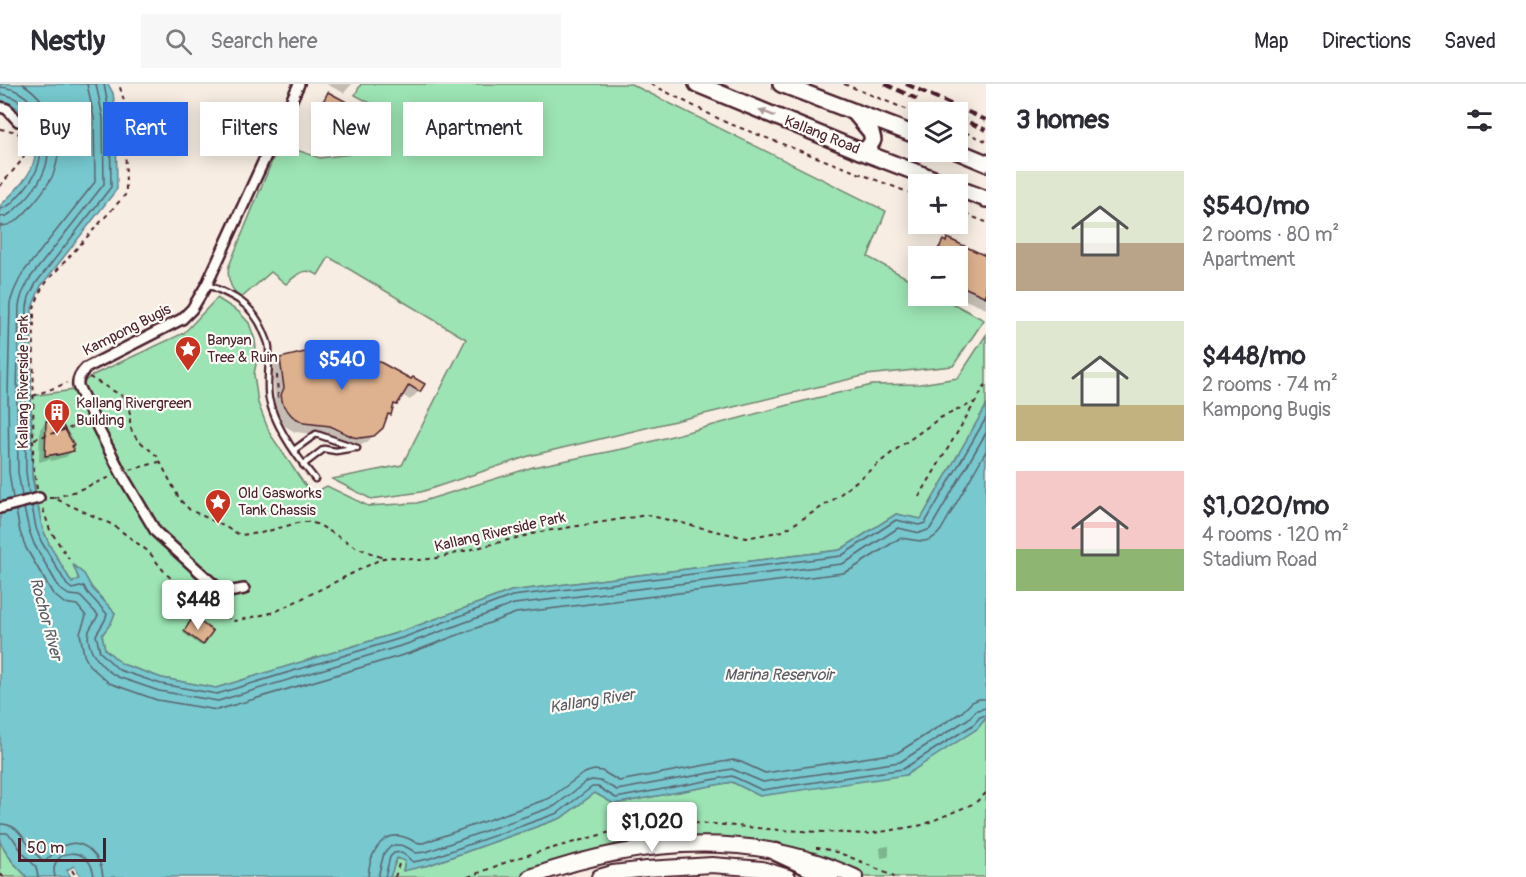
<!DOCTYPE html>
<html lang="en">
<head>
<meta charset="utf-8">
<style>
  body { margin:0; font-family:Pangolin,sans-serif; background:#f7f7f7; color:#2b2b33; height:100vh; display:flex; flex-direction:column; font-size:22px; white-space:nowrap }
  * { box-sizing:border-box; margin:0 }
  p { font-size:20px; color:#7c7c81 }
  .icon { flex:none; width:33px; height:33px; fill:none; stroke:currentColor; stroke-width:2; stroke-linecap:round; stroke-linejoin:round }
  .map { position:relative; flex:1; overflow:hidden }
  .panel { display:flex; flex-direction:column; background:#fff; width:540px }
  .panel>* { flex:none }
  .banner { position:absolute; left:18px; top:18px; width:570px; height:54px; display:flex; gap:12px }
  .fabs { position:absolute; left:908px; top:18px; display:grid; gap:12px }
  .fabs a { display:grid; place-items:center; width:60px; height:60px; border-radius:0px; background:#fff; box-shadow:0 3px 15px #0003; font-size:30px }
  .scale { position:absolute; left:18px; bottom:15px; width:88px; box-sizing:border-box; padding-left:6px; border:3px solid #4a1f2b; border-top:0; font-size:16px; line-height:21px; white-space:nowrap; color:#4a1f2b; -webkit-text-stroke:4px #fdfcf7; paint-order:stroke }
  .price { position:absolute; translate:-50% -51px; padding:0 14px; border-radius:6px; background:#fff; color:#222; font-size:20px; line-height:39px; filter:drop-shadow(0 2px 3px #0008) }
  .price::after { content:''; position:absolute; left:50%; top:36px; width:18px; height:14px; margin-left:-9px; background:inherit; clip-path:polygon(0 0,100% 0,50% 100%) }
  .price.current { background:#2563eb; color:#fff }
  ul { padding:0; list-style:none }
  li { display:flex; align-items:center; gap:18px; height:150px; padding:0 30px }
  li span { display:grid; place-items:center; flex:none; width:168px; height:120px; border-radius:0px; color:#555 }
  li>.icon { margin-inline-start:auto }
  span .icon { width:72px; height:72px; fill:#fffc; stroke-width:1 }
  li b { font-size:26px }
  h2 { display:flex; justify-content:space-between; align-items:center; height:72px; padding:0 30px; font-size:26px }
  .chip { padding:0 21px; border-radius:0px; background:#fff; box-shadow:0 3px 15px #0003; font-size:21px; line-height:54px }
  .chip.current { background:#2563eb; color:#fff }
  header { display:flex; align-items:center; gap:36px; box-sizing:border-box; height:84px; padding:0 30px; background:#fff; border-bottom:2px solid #e1e1e2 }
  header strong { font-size:28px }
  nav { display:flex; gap:33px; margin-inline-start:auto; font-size:21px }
  .search { width:420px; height:54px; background:#f7f7f7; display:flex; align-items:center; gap:15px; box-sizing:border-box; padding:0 21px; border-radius:0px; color:#7c7c81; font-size:22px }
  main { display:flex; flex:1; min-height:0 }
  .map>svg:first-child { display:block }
</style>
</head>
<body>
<header>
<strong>Nestly</strong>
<div class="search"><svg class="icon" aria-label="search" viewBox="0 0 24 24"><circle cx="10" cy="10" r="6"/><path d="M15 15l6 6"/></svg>Search here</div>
<nav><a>Map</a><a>Directions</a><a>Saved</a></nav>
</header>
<main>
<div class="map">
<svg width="986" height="793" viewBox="0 0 986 793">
  <rect width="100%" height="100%" fill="#f7ede2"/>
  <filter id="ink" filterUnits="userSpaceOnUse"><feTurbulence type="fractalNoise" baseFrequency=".0167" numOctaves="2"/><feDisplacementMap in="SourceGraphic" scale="12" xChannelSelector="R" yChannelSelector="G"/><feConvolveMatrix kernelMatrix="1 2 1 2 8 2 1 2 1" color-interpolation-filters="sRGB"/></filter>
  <g filter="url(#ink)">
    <g fill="#9ce4b3" stroke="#73826f" stroke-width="1.5">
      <path d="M 361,0 L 631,0 L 886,127 L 868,173 L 918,200 L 918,212 L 939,212 L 984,236 L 953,282 L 867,291 L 529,372 L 421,408 L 371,415 L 332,395 L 402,381 L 466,255 L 329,173 L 318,191 C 303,182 297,191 286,200 L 271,188 L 240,215 C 231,205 226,195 229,182 L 279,60 L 320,74 L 350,70 L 378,23 L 355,11 Z"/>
      <path d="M 217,214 L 239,228 L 249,239 L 255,256 L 257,275 L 254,290 L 258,319 L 270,350 L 311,410 L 327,402 L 368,422 L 417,419 L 533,383 L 627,364 L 804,317 L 872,301 L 920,300 L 958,294 L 986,251 L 986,322 L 921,435 L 896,430 L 840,466 L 511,507 L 403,547 L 216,604 L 162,594 L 122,580 L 105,565 L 102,551 L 111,539 L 115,529 L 92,504 L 84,490 L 74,482 L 79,496 L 72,499 L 50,462 L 42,443 L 32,388 L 31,312 L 81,305 C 84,297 87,294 95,290 L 184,249 Z"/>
      <path d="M 986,634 L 986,793 L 855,793 L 810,775 L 693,760 L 528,793 L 390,793 L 396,774 L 405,777 L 403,786 L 429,781 L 561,734 L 595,709 L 614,720 L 732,698 L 760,712 L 977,645 Z"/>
      <path d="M 0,758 L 12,777 L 27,793 L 0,793 Z"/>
    </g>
    <path fill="#77c8cf" stroke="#65848d" stroke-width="1.5" d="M 0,0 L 108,0 L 113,9 L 116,32 L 117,105 L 41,202 L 35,216 L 32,224 L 31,312 L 32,393 L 42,443 L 50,462 L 72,499 L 79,495 L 73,481 L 84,490 L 92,504 L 115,529 L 111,539 L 102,551 L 105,565 L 122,580 L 162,594 L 216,604 L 403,547 L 511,507 L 840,466 L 896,430 L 921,435 L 986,322 L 986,634 L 977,645 L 906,691 L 760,712 L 732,698 L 614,720 L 595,709 L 561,734 L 429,781 L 403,787 L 405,777 L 397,774 L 390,793 L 81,793 L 74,782 L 67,786 L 71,793 L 27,793 L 12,777 L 0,758 L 0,122 C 11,111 24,99 31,85 C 44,58 29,23 0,16 Z"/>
    <g fill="#0003">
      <path d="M 326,0 L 352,0 L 344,9 Z"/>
      <path d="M 328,10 L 344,18 L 339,60 L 330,69 L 319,63 L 323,54 L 321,53 L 328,39 L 313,31 L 319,19 Z"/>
      <path d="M 948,156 L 986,174 L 986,225 L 956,212 L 957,212 L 957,172 L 931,172 L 934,167 L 943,158 L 945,159 Z"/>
      <path d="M 281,275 L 380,279 L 419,307 L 410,316 L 402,311 L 391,325 L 390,330 L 384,336 L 382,344 L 367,358 L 358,362 L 344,361 L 321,351 L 295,348 L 283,341 L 274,330 L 273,325 L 273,318 L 275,314 L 272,284 Z"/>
      <path d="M 49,334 L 73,366 L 66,373 L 51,377 L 50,375 L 39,378 L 40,345 Z"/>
      <path d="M 192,537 L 202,560 L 201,562 L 183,549 Z"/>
      <path d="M 889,762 L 889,771 L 888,773 L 881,774 L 880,764 L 882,763 Z"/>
    </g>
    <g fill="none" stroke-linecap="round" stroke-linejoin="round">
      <g stroke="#5c636d" stroke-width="1.5">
        <path d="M 0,3 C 40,5 58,57 43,90 C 36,105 24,118 11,129 L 6,132 L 0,133"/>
        <path d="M 0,10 C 34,13 48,57 37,85 C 33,95 26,104 18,112 C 13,118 8,124 0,125"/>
        <path d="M 0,142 C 13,142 22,133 30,123 C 38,114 46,104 52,93 C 67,60 53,19 23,0"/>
        <path d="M 29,410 L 26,388 L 25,312 L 27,223 L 29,213 L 36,199 L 111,103 L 110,33 L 104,0"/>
        <path d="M 22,412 L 18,388 L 17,312 L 19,221 L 22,210 L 30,194 L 104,100 L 103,34 L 96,0"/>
        <path d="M 13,414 L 9,388 L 8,312 L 10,219 L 14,207 L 22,190 L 95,98 L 94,34 L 87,0"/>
        <path d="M 32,422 L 36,444 L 41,457 L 67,501 L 72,505 L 84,502 L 87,508 L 107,530 L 105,536 L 96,551 L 100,568 L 119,586 L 161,600 L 217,610 L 405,553 L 512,512 L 841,472 L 896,436 L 919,441 L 925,439 L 986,334"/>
        <path d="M 24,424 L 29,446 L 34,460 L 60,505 L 69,511 L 80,512 L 98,531 C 96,537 91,541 89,547 C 84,565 104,586 118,593 L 159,607 L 218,617 L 407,560 L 514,520 L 842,480 L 848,477 L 898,444 L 920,449 L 930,445 L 986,349"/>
        <path d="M 16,426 L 20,448 L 26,464 L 53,510 L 64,519 L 77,521 L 86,532 L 80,549 L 84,571 L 89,581 L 109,599 L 157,616 L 217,626 L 410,569 L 516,529 L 843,489 L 852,485 L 900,454 C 917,456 928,463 941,446 L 986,367"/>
        <path d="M 0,740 C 17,740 21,751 30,763 C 34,768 39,773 44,778 C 50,774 55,766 63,762 C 83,752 102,773 103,793"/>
        <path d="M 0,749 L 7,749 L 13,754 L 22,768 L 36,783 L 38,793"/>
        <path d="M 55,793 C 47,765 91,758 94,793"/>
        <path d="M 368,793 C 369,775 378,749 400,752 C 409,753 415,760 423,759 L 550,714 L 581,691 L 587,688 L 594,686 L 602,687 L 619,697 L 733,676 L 741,678 L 765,689 L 897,669 L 962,628 L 972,618 L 979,615 L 986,615"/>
        <path d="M 378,793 L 384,769 L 391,762 C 401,759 409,764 416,769 L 426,768 L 555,722 L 586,698 L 592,696 L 600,697 L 617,706 L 732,685 L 763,698 L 900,678 L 968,635 L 977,626 L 986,624"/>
        <path d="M 385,793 L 390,773 L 394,769 C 403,767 407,773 413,778 L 428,775 L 558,729 L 592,703 L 598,703 L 616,714 L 732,692 L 762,706 L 903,685 L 973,641 L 980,633 L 986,631"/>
      </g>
    </g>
    <g fill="#deb28f" stroke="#4a1f2b" stroke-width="1.5">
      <path d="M 328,8 L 358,24 L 340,61 L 327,54 L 331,45 L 329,44 L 336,29 L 321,22 Z"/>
      <path d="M 947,154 L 986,172 L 986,213 L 957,200 L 957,172 L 944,172 L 946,168 L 939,164 L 943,156 L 946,158 Z"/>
      <path d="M 326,263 L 380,278 L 411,295 L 413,293 L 425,300 L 420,308 L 409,301 L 397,321 L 394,320 L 391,331 L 388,330 L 383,344 L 374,352 L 360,354 L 353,353 L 330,342 L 304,339 L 292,332 L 283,321 L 281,311 L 284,304 L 280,274 Z"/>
      <path d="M 56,330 L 74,361 L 72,362 L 74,367 L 57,371 L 57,370 L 45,372 L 46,337 L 48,337 L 48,333 Z"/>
      <path d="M 193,533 L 213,547 L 203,561 L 184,547 Z"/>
    </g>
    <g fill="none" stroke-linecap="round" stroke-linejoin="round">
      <g stroke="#4a1f2b" stroke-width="9">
        <g id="lane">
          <path d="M 208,201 C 234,212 251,219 263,246 C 265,252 269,258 269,264 C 270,281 266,298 269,315 C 275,343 297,373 315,395"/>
          <path d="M 294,366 L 316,350 L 357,364"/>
          <path d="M 303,381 L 324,365 L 336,367 L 354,364"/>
        </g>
      </g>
      <g stroke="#4a1f2b" stroke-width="14">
        <g id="street">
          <path d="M 0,23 L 7,25 L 18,37"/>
          <path d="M 0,424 L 39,414"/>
          <path d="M 244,505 L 223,509 L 156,448 L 121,389 L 100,348 L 78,302 C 77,294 81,289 86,284 L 182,235 L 192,225 L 207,200 L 299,0"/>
        </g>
      </g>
      <g stroke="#4a1f2b" stroke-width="18">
        <g id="secondary">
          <path d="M 530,793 C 637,755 749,744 855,793"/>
          <path d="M 599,793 L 613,789 L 647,785 L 712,781 L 762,785 L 788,793"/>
        </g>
      </g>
      <g stroke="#4a1f2b" stroke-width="20">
        <g id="primary">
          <path d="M 697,0 L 860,67 L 947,100"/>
          <path d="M 781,0 L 918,52"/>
          <path d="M 856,30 L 871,48 L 873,56 L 868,64 L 860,67"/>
          <path d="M 957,67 L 986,79"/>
          <path d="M 957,104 L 986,115"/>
        </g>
      </g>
      <g stroke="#4a1f2b" stroke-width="21">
        <path id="highway" d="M 776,768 L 830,793"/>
      </g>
      <g stroke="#4a1f2b" stroke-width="2" stroke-dasharray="4.5 4.5" stroke-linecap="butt">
        <path d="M 651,0 L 725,38 L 918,112"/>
        <path d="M 844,0 L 918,30"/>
        <path d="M 0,45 L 13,47 L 23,52"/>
        <path d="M 957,45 L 986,57"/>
        <path d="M 0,102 L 23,75 L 27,58 L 21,45"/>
        <path d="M 957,127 L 986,138"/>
        <path d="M 277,291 L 278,316"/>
        <path d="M 89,293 L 124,313 L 128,321 L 130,330 L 130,340 L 132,348 L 137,355 L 157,372 L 180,416 L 190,426 L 218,439 L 240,451 L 261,449 L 301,438 L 310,438 L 319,441 L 356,463 L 383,474"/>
        <path d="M 33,312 L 67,299"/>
        <path d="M 34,355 L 86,339"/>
        <path d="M 130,386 L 159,378"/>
        <path d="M 37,405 L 33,380 L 34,224 L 41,206 L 48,196 L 126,110 L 125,20 L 119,0"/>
        <path d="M 919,413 L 986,300"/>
        <path d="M 49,414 L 54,414 L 113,441 L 149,468 L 166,490 L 208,524 L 235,537 L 275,528 L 383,474 L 392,473 L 419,476 L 437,474 L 540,448 L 647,431 L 746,454 L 783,447 L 833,416 L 894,367 L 940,334 L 975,318"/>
        <path d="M 54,414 L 76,407 L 113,392"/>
        <path d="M 43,425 L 50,446 L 69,475"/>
        <path d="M 208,524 L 217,515"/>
        <path d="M 816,764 C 832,763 878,785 894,793"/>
        <path d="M 72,786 L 76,793"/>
        <path d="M 0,790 L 4,793"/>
        <path d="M 395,793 L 399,780"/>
        <path d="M 468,793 L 517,774 L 607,749 L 674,738 L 714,740 L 779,746 L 868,750 L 923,741 L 975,719 L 986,709"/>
      </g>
      <use href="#lane" stroke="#fdfcf7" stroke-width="4.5"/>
      <use href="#street" stroke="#fdfcf7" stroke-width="9"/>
      <use href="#secondary" stroke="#fdfcf7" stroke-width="14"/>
      <use href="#primary" stroke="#fdfcf7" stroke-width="15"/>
      <use href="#highway" stroke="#fdfcf7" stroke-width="16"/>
      <g stroke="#4a1f2b" stroke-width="4" stroke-dasharray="9 4.5" stroke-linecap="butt">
        <path d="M 885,0 L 917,15"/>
        <path d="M 906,0 L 986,36"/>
        <path d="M 957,33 L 986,46"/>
      </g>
    </g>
    <defs><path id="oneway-solid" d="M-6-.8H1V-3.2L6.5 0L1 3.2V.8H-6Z" transform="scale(1.5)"/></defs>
    <use fill="#ac999b" href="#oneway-solid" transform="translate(767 29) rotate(-158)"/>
  </g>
  <defs>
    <g id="sight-pin" transform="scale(1.35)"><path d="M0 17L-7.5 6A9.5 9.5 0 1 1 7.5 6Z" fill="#c8321e" stroke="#fdfcf7"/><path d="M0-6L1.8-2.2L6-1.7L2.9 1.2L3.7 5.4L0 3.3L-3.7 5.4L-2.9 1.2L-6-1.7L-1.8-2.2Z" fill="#fff"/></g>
    <g id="building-pin" transform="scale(1.35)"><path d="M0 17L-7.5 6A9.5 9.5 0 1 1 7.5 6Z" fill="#c8321e" stroke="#fdfcf7"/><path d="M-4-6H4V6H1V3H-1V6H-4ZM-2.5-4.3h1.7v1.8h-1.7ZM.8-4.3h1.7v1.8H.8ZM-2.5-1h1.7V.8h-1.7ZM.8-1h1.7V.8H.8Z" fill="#fff"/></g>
  </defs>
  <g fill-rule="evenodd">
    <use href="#sight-pin" x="188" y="265"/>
    <use href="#building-pin" x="57" y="328"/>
    <use href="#sight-pin" x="218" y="418"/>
  </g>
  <g text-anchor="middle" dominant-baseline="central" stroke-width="4.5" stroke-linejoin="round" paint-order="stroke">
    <g font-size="15" fill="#4a1f2b" stroke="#fdfcf7">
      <text transform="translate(822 51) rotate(22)">Kallang Road</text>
      <text transform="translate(127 246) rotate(-27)">Kampong Bugis</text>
      <text transform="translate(23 298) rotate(-90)">Kallang Riverside Park</text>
      <text transform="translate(500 448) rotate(-13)">Kallang Riverside Park</text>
    </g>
    <g font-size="15" fill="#4a1f2b" stroke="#fdfcf7" text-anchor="start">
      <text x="207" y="256">Banyan<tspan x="207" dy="17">Tree &amp; Ruin</tspan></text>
      <text x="76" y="319">Kallang Rivergreen<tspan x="76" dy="17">Building</tspan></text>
      <text x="238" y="409">Old Gasworks<tspan x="238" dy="17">Tank Chassis</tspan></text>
    </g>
    <g font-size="16" font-style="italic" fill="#5a5a64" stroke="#fdfcf7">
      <text transform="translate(46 535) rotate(75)">Rochor River</text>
      <text x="779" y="591">Marina Reservoir</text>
      <text transform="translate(592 617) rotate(-9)">Kallang River</text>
    </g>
  </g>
</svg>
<div class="fabs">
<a><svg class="icon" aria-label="layers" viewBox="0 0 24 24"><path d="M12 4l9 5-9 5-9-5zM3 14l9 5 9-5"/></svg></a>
<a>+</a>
<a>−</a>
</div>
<div class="scale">50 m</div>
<b class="price current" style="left:342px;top:307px">$540</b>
<b class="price" style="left:198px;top:547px">$448</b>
<b class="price" style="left:652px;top:769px">$1,020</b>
<div class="banner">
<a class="chip">Buy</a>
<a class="chip current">Rent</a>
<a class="chip">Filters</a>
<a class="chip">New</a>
<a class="chip">Apartment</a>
</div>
</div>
<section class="panel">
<h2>3 homes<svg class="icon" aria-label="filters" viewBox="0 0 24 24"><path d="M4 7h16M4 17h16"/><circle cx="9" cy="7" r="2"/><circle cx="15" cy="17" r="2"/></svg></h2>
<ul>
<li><span style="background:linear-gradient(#dfe7d0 60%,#b9a48a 0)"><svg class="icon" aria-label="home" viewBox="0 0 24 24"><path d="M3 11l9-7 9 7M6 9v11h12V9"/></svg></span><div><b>$540/mo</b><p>2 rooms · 80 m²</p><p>Apartment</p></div></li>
<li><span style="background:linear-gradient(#dfe7d0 70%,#c2b280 0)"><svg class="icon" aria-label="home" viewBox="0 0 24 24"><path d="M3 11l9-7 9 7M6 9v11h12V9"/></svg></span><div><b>$448/mo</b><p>2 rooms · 74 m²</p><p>Kampong Bugis</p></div></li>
<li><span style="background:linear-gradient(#f6c9c9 65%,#8fb573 0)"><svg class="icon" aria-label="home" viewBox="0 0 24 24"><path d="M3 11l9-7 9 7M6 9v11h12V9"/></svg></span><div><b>$1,020/mo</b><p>4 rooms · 120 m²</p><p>Stadium Road</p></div></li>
</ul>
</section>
</main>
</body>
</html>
